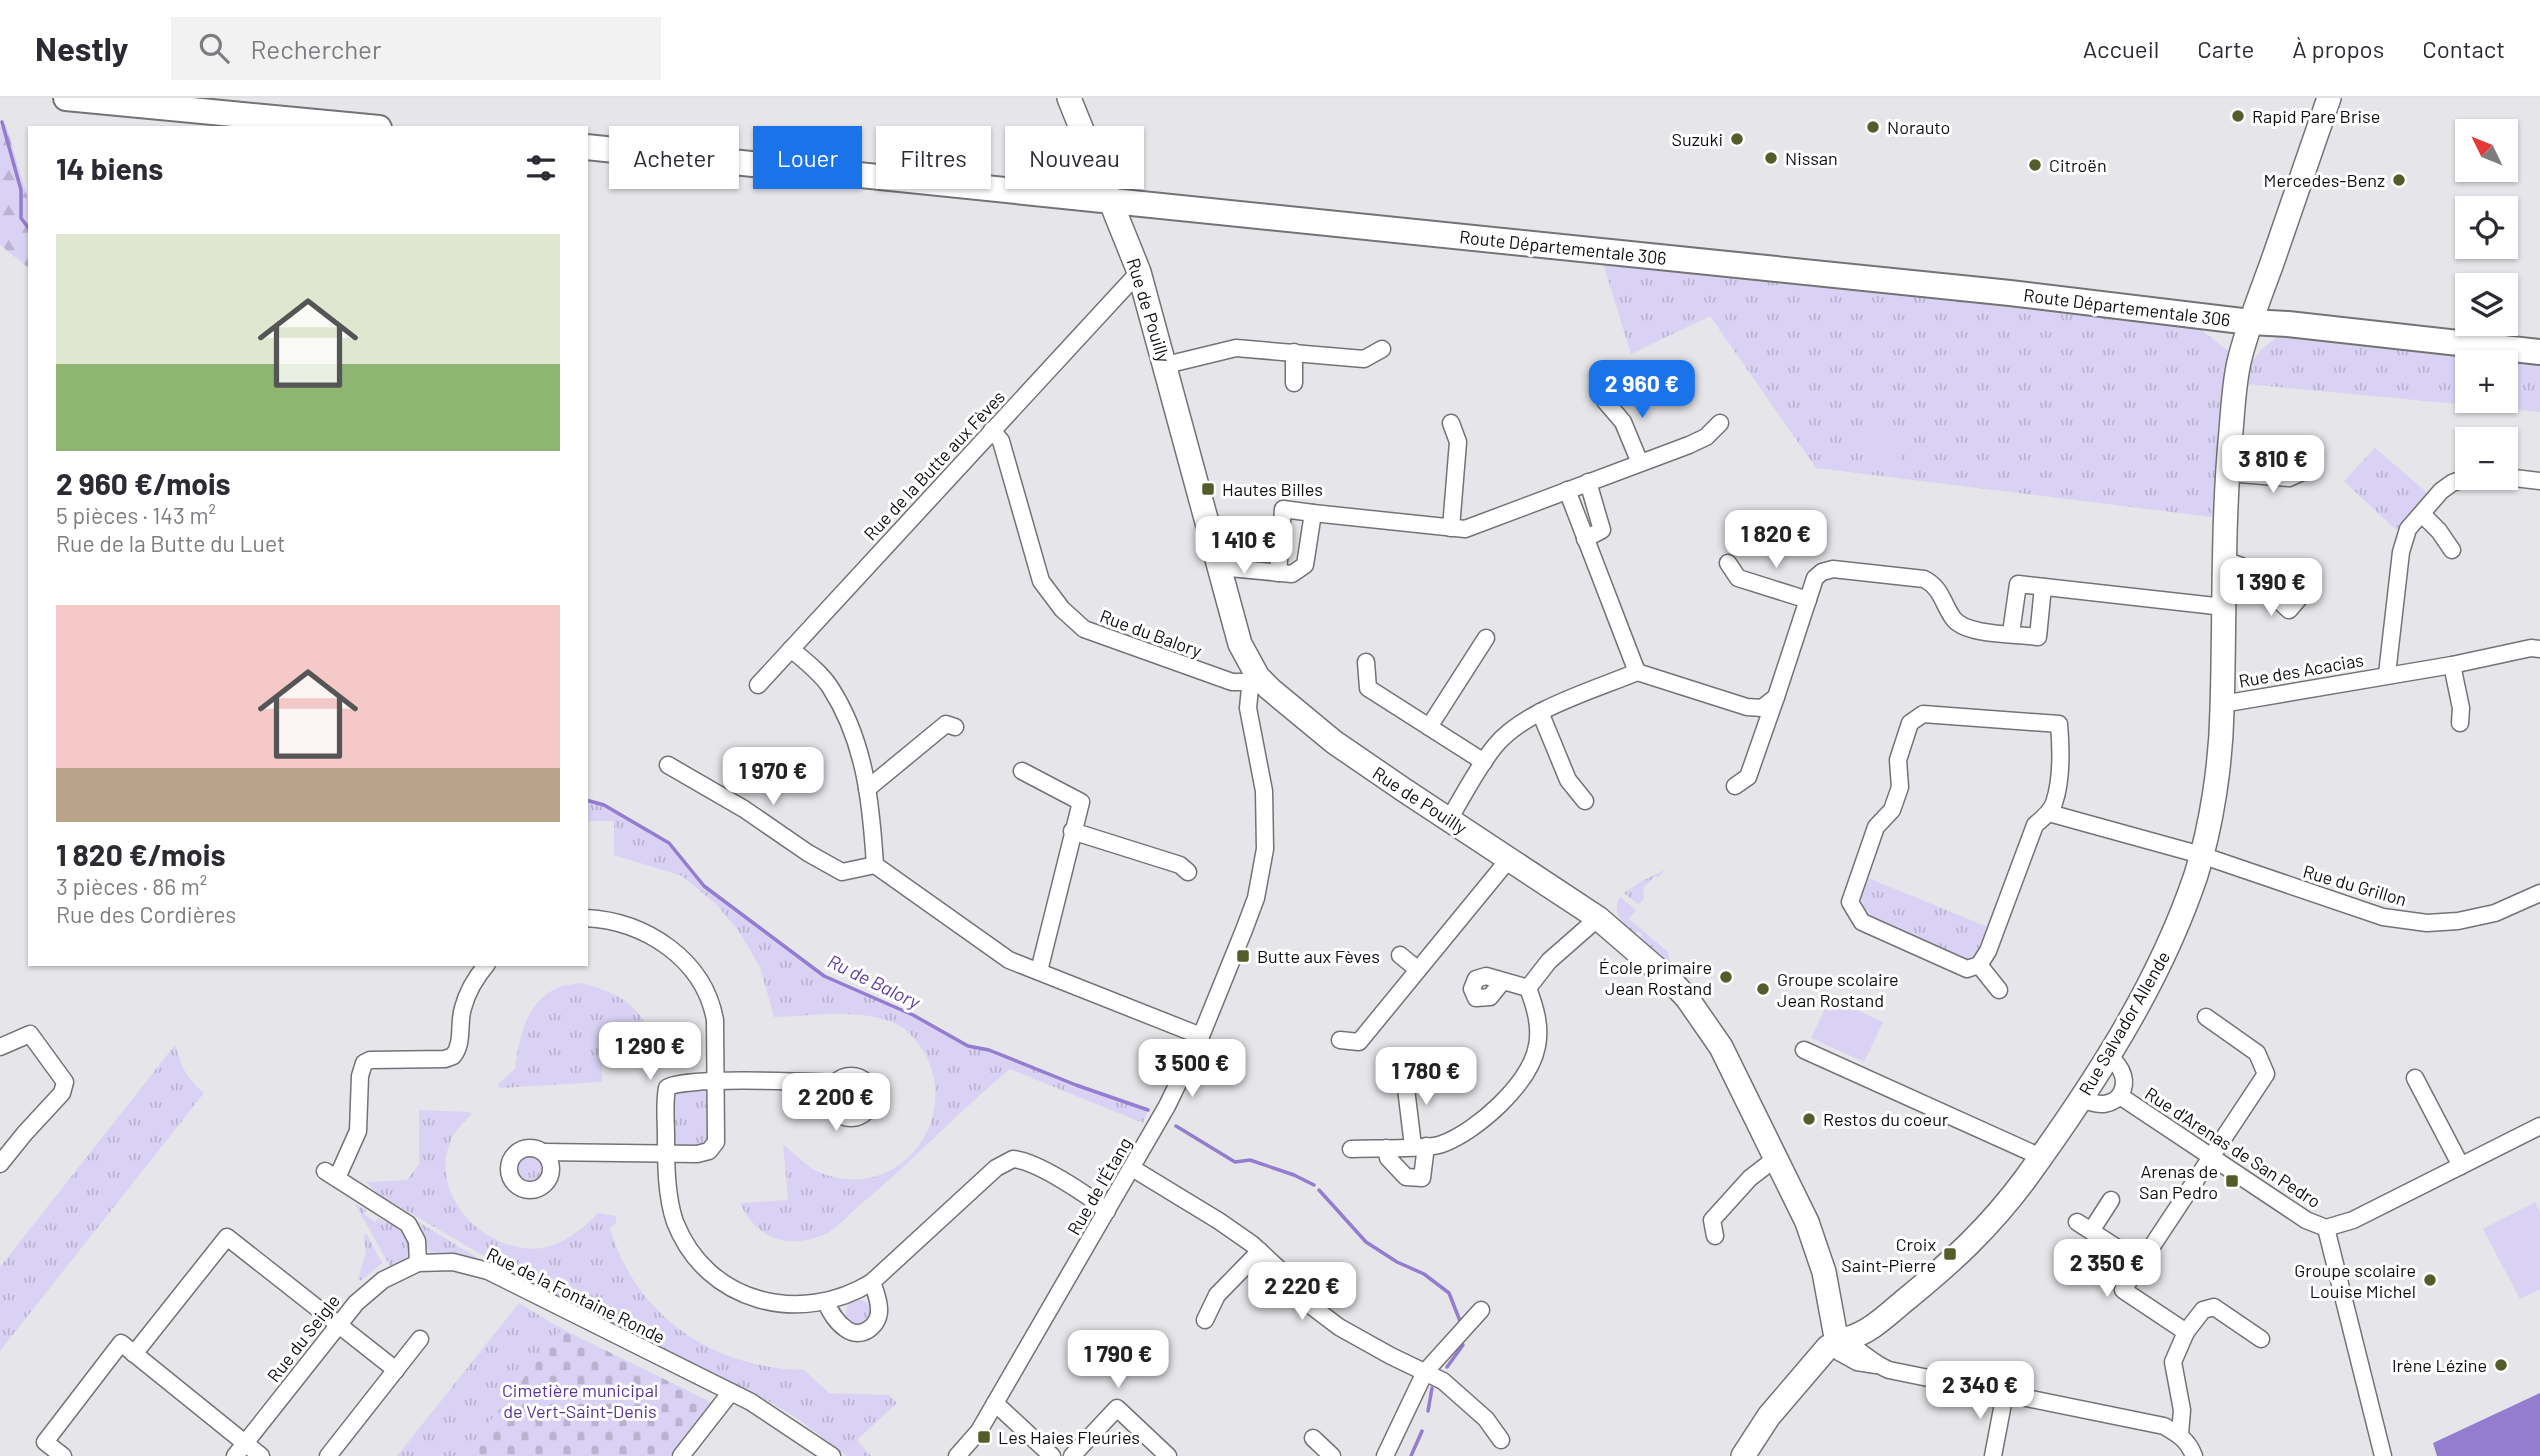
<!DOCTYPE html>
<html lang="fr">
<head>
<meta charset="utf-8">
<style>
  body { margin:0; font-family:Barlow,sans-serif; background:#f2f2f3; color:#2b2b33; height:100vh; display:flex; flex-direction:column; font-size:26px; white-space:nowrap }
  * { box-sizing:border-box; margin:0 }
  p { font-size:23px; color:#7c7c81 }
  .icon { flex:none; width:38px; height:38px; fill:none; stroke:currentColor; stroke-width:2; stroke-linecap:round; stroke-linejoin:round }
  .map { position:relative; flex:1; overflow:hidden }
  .sheet { position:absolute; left:28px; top:28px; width:560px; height:840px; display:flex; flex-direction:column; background:#fff; border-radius:0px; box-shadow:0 2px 5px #0004 }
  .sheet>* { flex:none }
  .banner { position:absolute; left:609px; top:28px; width:665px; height:63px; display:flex; gap:14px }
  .needle { width:46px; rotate:313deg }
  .controls { position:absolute; left:2455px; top:21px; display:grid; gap:14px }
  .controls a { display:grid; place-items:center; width:63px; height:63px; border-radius:0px; background:#fff; box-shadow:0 2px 5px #0004; font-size:35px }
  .price { position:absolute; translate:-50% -60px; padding:0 16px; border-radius:14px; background:#fff; color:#222; font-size:23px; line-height:46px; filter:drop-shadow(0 2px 4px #0008) }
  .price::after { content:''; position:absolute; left:50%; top:42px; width:21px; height:16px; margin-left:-10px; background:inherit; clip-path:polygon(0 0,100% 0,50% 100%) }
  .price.current { background:#1a73e8; color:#fff }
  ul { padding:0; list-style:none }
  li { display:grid; align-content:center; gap:14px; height:371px; padding:0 28px }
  li span { display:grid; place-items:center; height:217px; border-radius:0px; color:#555 }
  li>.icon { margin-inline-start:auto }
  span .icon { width:126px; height:126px; fill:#fffc; stroke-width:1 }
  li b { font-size:30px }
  h2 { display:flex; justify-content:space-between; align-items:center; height:84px; padding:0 28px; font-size:30px }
  .chip { padding:0 24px; border-radius:0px; background:#fff; box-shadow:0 2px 5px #0004; font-size:24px; line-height:63px }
  .chip.current { background:#1a73e8; color:#fff }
  header { display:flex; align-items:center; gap:42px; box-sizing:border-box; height:98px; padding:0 35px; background:#fff; border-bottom:2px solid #e1e1e2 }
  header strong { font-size:33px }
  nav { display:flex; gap:38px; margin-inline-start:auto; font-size:24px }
  .search { width:490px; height:63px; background:#f2f2f3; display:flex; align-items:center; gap:18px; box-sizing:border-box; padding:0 24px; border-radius:0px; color:#7c7c81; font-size:26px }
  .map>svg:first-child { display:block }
</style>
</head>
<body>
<header>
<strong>Nestly</strong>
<div class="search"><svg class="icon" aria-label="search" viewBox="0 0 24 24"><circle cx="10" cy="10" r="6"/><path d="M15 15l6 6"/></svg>Rechercher</div>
<nav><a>Accueil</a><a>Carte</a><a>À propos</a><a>Contact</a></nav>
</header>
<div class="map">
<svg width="2540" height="1358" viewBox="0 0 2540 1358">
  <defs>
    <pattern id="grass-tufts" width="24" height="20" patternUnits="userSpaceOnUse" patternTransform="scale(1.75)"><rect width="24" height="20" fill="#dad2f4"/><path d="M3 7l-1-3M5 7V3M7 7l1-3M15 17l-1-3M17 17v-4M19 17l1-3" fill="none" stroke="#bab3d0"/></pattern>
    <pattern id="forest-firs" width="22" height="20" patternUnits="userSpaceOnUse" patternTransform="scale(1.75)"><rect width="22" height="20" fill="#dad2f4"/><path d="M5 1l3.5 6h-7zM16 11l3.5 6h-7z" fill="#bab3d0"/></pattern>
    <pattern id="cemetery-stones" width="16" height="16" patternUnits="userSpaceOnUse" patternTransform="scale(1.75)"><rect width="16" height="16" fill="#dad2f4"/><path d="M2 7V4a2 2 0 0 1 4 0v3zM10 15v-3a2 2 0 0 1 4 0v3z" fill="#bab3d0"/></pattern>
  </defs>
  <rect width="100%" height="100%" fill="#e6e5e9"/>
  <g fill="url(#grass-tufts)" fill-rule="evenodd">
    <path d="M 1601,159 L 2196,228 L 2231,255 L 2220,420 L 1816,370 L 1710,218 L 1631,256 Z"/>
    <path d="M 2279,238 L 2540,264 L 2540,314 L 2247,286 C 2248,262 2260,251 2279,238 ZM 2468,264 L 2506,264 L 2506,303 L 2468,303 Z"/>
    <path d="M 2375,350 L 2430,397 L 2396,432 L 2344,383 Z"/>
    <path d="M 586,703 L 604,707 L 669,745 L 704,788 L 824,878 L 913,917 L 968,948 L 989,952 L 1076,987 L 1148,1012 L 1143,1025 L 1010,971 C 958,1014 912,1064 860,1107 C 849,1116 836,1132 823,1137 C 787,1152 756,1140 740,1105 L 788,1102 L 783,1046 C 794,1055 808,1070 821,1075 C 895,1105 962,1025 925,956 C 918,944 908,931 896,926 C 860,909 813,918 774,919 L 760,869 L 738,832 L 715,805 L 682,778 L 614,757 L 614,723 L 586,723 Z"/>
    <path d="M 1665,772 L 1658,780 L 1655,778 L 1643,790 L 1644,801 L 1638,806 L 1624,795 L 1640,784 Z"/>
    <path d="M 1868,780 L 1988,829 L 1977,858 L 1971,863 L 1957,860 L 1875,822 L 1864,809 L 1861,798 Z"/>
    <path d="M 1620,799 L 1636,812 L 1629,821 L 1668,854 L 1670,863 L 1691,885 L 1640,839 L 1642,836 L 1637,833 L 1635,836 C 1623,825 1611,815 1620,799 Z"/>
    <path d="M 582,885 C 607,892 636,902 646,929 L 602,933 L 602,984 L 500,990 L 498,986 L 515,971 C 519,939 526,903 559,889 C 565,887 575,886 582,885 Z"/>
    <path d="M 175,947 C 182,970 186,980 204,995 L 0,1253 L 0,1169 Z"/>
    <circle cx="851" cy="999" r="12"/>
    <path d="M 682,989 L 709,991 L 711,1038 L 704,1047 L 676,1047 L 673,1043 L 672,1001 L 675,993 Z"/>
    <path d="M 419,1012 L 468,1014 L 472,1016 C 466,1022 458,1029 454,1036 C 426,1087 472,1143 523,1150 C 553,1155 579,1135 598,1115 L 616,1118 L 616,1125 L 610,1130 C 636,1219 713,1270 804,1272 L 829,1295 L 889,1297 L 897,1305 L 857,1342 L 871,1358 L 847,1358 L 795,1319 L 761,1299 L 582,1210 L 496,1165 L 378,1096 L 366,1084 L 407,1082 L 419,1066 Z"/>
    <circle cx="530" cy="1071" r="13"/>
    <path d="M 355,1106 L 366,1112 L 364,1116 L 375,1124 L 378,1120 L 386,1125 L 391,1122 C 405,1133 411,1141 410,1159 L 406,1163 L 391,1170 Z"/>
    <path d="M 412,1120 L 479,1161 L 430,1154 L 423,1146 Z"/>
    <path d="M 366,1135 L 382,1165 L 360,1183 L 358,1181 L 366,1154 L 364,1137 Z"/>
    <circle cx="859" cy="1215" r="13"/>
    <path d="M 519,1205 L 562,1231 L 463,1358 L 397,1358 Z"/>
  </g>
  <path fill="url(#forest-firs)" d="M 6,27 L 30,108 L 30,171 L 0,147 L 0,29 Z"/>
  <path fill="url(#cemetery-stones)" d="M 562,1231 L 713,1305 L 670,1358 L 463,1358 Z"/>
  <g fill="#dad2f4">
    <path d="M 1871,313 L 1914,338 L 1898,366 L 1855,341 Z"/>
    <path d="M 1830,900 L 1883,924 L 1864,964 L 1811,940 Z"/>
    <path d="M 2535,1104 L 2540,1113 L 2540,1191 L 2520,1201 L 2483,1131 Z"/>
  </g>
  <path fill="#947cce" d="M 2540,1295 L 2540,1358 L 2437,1358 L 2433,1345 Z"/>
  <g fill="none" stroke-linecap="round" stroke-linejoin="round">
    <g stroke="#947cce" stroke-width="3.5">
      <path d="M 2,24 L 21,92 L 21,120 L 30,132"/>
      <path d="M 586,702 L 604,707 L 669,745 L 704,788 L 824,878 L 913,917 L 968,948 L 989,952 L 1076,987 L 1148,1012"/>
      <path d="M 1176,1028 L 1235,1064 L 1250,1062 L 1294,1077 L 1314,1087"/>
      <path d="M 1319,1092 L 1366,1144 L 1397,1164 L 1424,1176 L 1449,1195 L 1460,1223"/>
      <path d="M 1447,1269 L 1463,1247"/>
      <path d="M 1428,1313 L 1432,1290"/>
      <path d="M 1411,1358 L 1422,1333"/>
    </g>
    <g stroke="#737275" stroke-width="19">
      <g id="street">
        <path d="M 1166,267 L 1236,250 L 1364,261 L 1382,251"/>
        <path d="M 1294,285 L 1294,254"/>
        <path d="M 1605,303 L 1623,324 L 1640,365"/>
        <path d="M 992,332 L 1001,343 L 1041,483 L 1062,511 L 1084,531 L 1232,584 L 1243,584 L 1258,579"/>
        <path d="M 2227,375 L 2289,380 L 2311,370"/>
        <path d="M 2506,379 L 2540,383"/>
        <path d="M 2422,416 L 2439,433 L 2452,452"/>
        <path d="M 1451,430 L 1458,344 L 1451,325"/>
        <path d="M 1585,441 L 1602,432 L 1588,384"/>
        <path d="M 2225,462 L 2241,468 L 2289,512 L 2306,492"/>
        <path d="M 1728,465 L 1738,480 L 1808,502"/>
        <path d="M 1219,469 L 1292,476 L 1305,467 L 1313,415 L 1465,431 L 1689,347 L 1706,339 L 1720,325"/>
        <path d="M 1278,475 L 1283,411 L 1313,415"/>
        <path d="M 2011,535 L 2018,486 L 2224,509"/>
        <path d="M 791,551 C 804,562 821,575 830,589 C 865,643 871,704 875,767 L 1009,862 L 1201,938"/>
        <path d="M 1366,564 L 1368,590 L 1484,664"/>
        <path d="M 2452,567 L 2461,610 L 2460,625"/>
        <path d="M 1637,574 L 1747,609 L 1762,610 L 1776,599 L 1815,480 L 1822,474 L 1833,471 L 1924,481 C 1941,489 1943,506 1953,520 C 1965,538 2017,536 2038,539 L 2043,489"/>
        <path d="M 2387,576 L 2401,454 L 2408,431 L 2441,393 L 2452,385 L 2468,379"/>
        <path d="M 758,587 L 1139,174"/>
        <path d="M 2222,606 L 2452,567 L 2531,550 L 2540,551"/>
        <path d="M 1540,614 L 1568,682 L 1585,703"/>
        <path d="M 1923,616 L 2059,626 C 2061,649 2062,682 2054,705 C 2051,714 2042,721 2035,727 L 1988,853 L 1979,867 L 1967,871 L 1862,824 L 1850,804 L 1876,729 L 1892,712 L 1900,689 L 1898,662 L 1910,625 Z"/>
        <path d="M 1429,629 L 1486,540"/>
        <path d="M 668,667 L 744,711 L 808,755 L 842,774 L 875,767"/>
        <path d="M 1022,673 L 1081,704 L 1039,873"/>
        <path d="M 1735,688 L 1748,679 L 1776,599"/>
        <path d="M 867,691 L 946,626 L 955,629"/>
        <path d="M 2049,715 L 2201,757 L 2383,819 L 2427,825 L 2458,823 L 2495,815 L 2540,795"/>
        <path d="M 1449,721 C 1464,697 1477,670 1495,648 C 1524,612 1594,592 1637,574 L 1567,392"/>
        <path d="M 1072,733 L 1180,767 L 1188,774"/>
        <path d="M 1400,857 L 1417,871"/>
        <path d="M 1979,867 L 1999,892"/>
        <path d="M 1502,884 L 1490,899 L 1476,900 L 1472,891 L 1476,881 L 1486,878 L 1528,890"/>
        <path d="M 2206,919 L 2257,955 L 2266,976 L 2123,1192 L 2186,1234 L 2203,1212 L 2214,1209 L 2261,1241"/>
        <path d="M 1340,942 L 1359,944 L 1509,761"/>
        <path d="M 0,949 L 30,936 L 65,984 L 62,995 L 25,1035 L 0,1066"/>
        <path d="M 1804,952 L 2041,1059"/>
        <path d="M 1404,974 L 1413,1048"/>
        <circle cx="851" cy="999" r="21"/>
        <path d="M 2415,980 L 2461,1068"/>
        <path d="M 836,985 C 811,984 680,978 667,990 C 664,1005 666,1023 666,1038 C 666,1065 666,1098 675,1124 C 707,1206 801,1228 872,1184 L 996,1070 L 1013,1061 C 1037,1063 1088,1097 1107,1113"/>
        <path d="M 2120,998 L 2306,1122 L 2326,1130 L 2353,1122 L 2540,1028"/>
        <path d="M 2082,1000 C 2118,1021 2141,981 2108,958"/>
        <circle cx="530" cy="1071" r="21"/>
        <path d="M 1386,1050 L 1388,1060 L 1406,1079 L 1422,1080 L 1426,1048"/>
        <path d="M 1351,1051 C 1371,1050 1426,1052 1442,1046 C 1477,1033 1530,986 1537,948 C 1541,928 1535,909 1528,890 L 1549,863 L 1598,820"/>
        <path d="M 543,1054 L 697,1056 L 709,1053 L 716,1044 L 715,922 C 704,861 645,823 586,820"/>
        <path d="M 1132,1070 L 1219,1123 L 1252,1146 L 1279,1171 L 1310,1207 L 1339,1229 L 1391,1258 L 1443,1283 L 1486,1321 L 1501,1342"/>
        <path d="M 325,1073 L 408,1126 L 417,1143 L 418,1165 L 453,1164 L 488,1173 L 751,1304 L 832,1358"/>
        <path d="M 337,1080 L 358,1033 L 360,978 L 364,965 L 370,962 L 445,961 L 453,958 C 464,945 458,925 463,910 C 467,894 477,878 487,866"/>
        <path d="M 2077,1124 L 2139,1164"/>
        <path d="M 2326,1130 L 2383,1358"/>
        <path d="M 2091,1133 L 2111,1102"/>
        <path d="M 1715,1138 L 1712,1122 L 1750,1080 L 1776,1060"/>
        <path d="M 826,1205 C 831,1215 836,1224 846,1231 C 861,1242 880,1228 879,1211 C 879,1202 875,1192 872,1184"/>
        <path d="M 1205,1222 L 1217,1197 L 1260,1153"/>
        <path d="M 1846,1245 C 1862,1253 1873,1266 1889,1272 L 2164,1328 C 2178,1336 2188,1342 2194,1358"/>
        <path d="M 1839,1254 L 1857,1264 L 1876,1267"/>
        <path d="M 134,1256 L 227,1139 L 396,1272"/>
        <path d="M 995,1305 L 1052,1358"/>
        <path d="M 2180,1336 L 2182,1312 L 2173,1264 L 2186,1234"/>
        <path d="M 1313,1340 L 1332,1358"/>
        <path d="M 63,1358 L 45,1344 L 121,1245 L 261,1358"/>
        <path d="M 235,1358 L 356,1205 L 383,1182 L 418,1165"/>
        <path d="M 328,1358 L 420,1241"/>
        <path d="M 681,1358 L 731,1294"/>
        <path d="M 957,1358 L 979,1333 L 1167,1008 L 1201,938 L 1244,832 L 1256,800 L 1265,751 L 1264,693 L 1248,610 L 1250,590 L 1258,579"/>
        <path d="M 1072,1358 L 1117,1310 L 1168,1358"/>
        <path d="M 1385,1358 L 1425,1274 L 1481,1212"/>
        <path d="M 1993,1358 L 2005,1295"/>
      </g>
    </g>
    <g stroke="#737275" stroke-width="26">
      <g id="secondary">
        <path d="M 1069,0 L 1139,174 L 1240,546 L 1258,579 L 1270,591 L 1334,644 L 1404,692 L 1598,820 L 1672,884 L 1687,900 L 1721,949 L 1807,1124 L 1824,1174 L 1835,1234"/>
        <path d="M 1846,1241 C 1869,1235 1886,1218 1904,1203 C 1952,1164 1989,1130 2026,1080 C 2094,986 2159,887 2196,777 C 2212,727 2221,664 2222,612 C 2225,519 2222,426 2231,333 C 2233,310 2234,286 2239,264 C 2247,230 2260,198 2272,165 C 2291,110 2310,55 2329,0"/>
        <path d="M 1743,1358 L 1769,1318 L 1828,1249"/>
      </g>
    </g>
    <g stroke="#737275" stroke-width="28">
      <g id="primary">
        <path d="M 66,0 L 379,30"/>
        <path d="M 586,49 L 2010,195 L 2250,224 L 2288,226 L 2540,254"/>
      </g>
    </g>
    <use href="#street" stroke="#fff" stroke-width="16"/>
    <use href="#secondary" stroke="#fff" stroke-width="23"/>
    <use href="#primary" stroke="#fff" stroke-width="24"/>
  </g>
  <g fill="#545c2a" stroke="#fff" stroke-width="2.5">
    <circle cx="2238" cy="18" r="7"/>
    <circle cx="1873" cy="29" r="7"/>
    <circle cx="1737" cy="41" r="7"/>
    <circle cx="1771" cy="60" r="7"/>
    <circle cx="2035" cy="67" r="7"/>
    <circle cx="2399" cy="82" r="7"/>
    <rect x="1201" y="384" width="14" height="14" rx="3.5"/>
    <rect x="1236" y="851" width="14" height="14" rx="3.5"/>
    <circle cx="1726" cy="879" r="7"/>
    <circle cx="1763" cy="891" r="7"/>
    <circle cx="1809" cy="1021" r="7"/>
    <rect x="2225" y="1076" width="14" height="14" rx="3.5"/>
    <rect x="1943" y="1149" width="14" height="14" rx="3.5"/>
    <circle cx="2430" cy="1182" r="7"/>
    <circle cx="2501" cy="1267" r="7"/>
    <rect x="977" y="1332" width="14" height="14" rx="3.5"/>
  </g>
  <g text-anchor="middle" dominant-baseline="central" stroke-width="6" stroke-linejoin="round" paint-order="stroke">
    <g font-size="18" fill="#0f0e10" stroke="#fff" text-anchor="start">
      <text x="2252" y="18">Rapid Pare Brise</text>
      <text x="1887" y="29">Norauto</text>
      <text x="1723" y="41" text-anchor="end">Suzuki</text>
      <text x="1785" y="60">Nissan</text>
      <text x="2049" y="67">Citroën</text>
      <text x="2385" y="82" text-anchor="end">Mercedes-Benz</text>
      <text x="1222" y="391">Hautes Billes</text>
      <text x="1257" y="858">Butte aux Fèves</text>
      <text x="1712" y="869" text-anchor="end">École primaire<tspan x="1712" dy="21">Jean Rostand</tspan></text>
      <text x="1777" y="881">Groupe scolaire<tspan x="1777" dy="21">Jean Rostand</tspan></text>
      <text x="1823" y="1021">Restos du coeur</text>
      <text x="2218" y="1073" text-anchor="end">Arenas de<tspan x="2218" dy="21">San Pedro</tspan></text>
      <text x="1936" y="1146" text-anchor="end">Croix<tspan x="1936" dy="21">Saint-Pierre</tspan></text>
      <text x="2416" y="1172" text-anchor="end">Groupe scolaire<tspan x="2416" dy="21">Louise Michel</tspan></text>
      <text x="2487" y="1267" text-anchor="end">Irène Lézine</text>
      <text x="998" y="1339">Les Haies Fleuries</text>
    </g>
    <g font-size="18" fill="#0f0e10" stroke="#fff">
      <text transform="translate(1563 149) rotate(6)">Route Départementale 306</text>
      <text transform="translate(2127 209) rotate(7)">Route Départementale 306</text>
      <text transform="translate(1149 212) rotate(73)">Rue de Pouilly</text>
      <text transform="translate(934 367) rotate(-47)">Rue de la Butte aux Fèves</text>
      <text transform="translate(1151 535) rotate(20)">Rue du Balory</text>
      <text transform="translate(2301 572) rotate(-10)">Rue des Acacias</text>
      <text transform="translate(1420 702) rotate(33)">Rue de Pouilly</text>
      <text transform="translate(2355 787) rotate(16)">Rue du Grillon</text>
      <text transform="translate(2124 925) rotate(-60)">Rue Salvador Allende</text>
      <text transform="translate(2233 1049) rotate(33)">Rue d'Arenas de San Pedro</text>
      <text transform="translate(1099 1088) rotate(-60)">Rue de l'Étang</text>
      <text transform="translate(576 1197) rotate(26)">Rue de la Fontaine Ronde</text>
      <text transform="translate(303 1240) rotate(-52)">Rue du Seigle</text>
    </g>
    <g font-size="18" fill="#573395" stroke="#fff">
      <text x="580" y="1292">Cimetière municipal<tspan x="580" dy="21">de Vert-Saint-Denis</tspan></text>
    </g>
    <g font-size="19" font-style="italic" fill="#5f3b9e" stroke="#fff">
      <text transform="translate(874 883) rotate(26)">Ru de Balory</text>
    </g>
  </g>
</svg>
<div class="controls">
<a><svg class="needle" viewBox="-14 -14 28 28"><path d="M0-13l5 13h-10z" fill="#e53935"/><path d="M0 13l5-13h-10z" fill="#7c7c81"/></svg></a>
<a><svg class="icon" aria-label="locate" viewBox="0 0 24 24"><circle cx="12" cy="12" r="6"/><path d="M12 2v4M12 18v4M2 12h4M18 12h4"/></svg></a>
<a><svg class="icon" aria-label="layers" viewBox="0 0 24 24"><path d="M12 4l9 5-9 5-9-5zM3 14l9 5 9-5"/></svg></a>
<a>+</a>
<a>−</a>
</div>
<b class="price current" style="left:1642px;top:322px">2 960 €</b>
<b class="price" style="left:2273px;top:397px">3 810 €</b>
<b class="price" style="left:1776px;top:472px">1 820 €</b>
<b class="price" style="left:1244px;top:478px">1 410 €</b>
<b class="price" style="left:2271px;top:520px">1 390 €</b>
<b class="price" style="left:773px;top:709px">1 970 €</b>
<b class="price" style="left:650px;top:984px">1 290 €</b>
<b class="price" style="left:1192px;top:1001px">3 500 €</b>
<b class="price" style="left:1426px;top:1009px">1 780 €</b>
<b class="price" style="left:836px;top:1035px">2 200 €</b>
<b class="price" style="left:2107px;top:1201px">2 350 €</b>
<b class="price" style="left:1302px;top:1224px">2 220 €</b>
<b class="price" style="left:1118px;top:1292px">1 790 €</b>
<b class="price" style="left:1980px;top:1323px">2 340 €</b>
<div class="banner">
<a class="chip">Acheter</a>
<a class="chip current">Louer</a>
<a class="chip">Filtres</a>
<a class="chip">Nouveau</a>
</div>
<section class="sheet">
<h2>14 biens<svg class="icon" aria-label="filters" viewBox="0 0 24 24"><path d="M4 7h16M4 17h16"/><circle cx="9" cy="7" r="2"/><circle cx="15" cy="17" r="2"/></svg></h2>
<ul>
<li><span style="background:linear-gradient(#dfe7d0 60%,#8fb573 0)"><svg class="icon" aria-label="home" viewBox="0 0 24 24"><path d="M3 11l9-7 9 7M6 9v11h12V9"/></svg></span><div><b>2 960 €/mois</b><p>5 pièces · 143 m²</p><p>Rue de la Butte du Luet</p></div></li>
<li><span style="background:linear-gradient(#f6c9c9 75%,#b9a48a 0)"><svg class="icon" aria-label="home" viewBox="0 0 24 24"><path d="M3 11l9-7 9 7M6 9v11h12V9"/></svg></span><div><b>1 820 €/mois</b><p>3 pièces · 86 m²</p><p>Rue des Cordières</p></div></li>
</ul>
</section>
</div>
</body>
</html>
